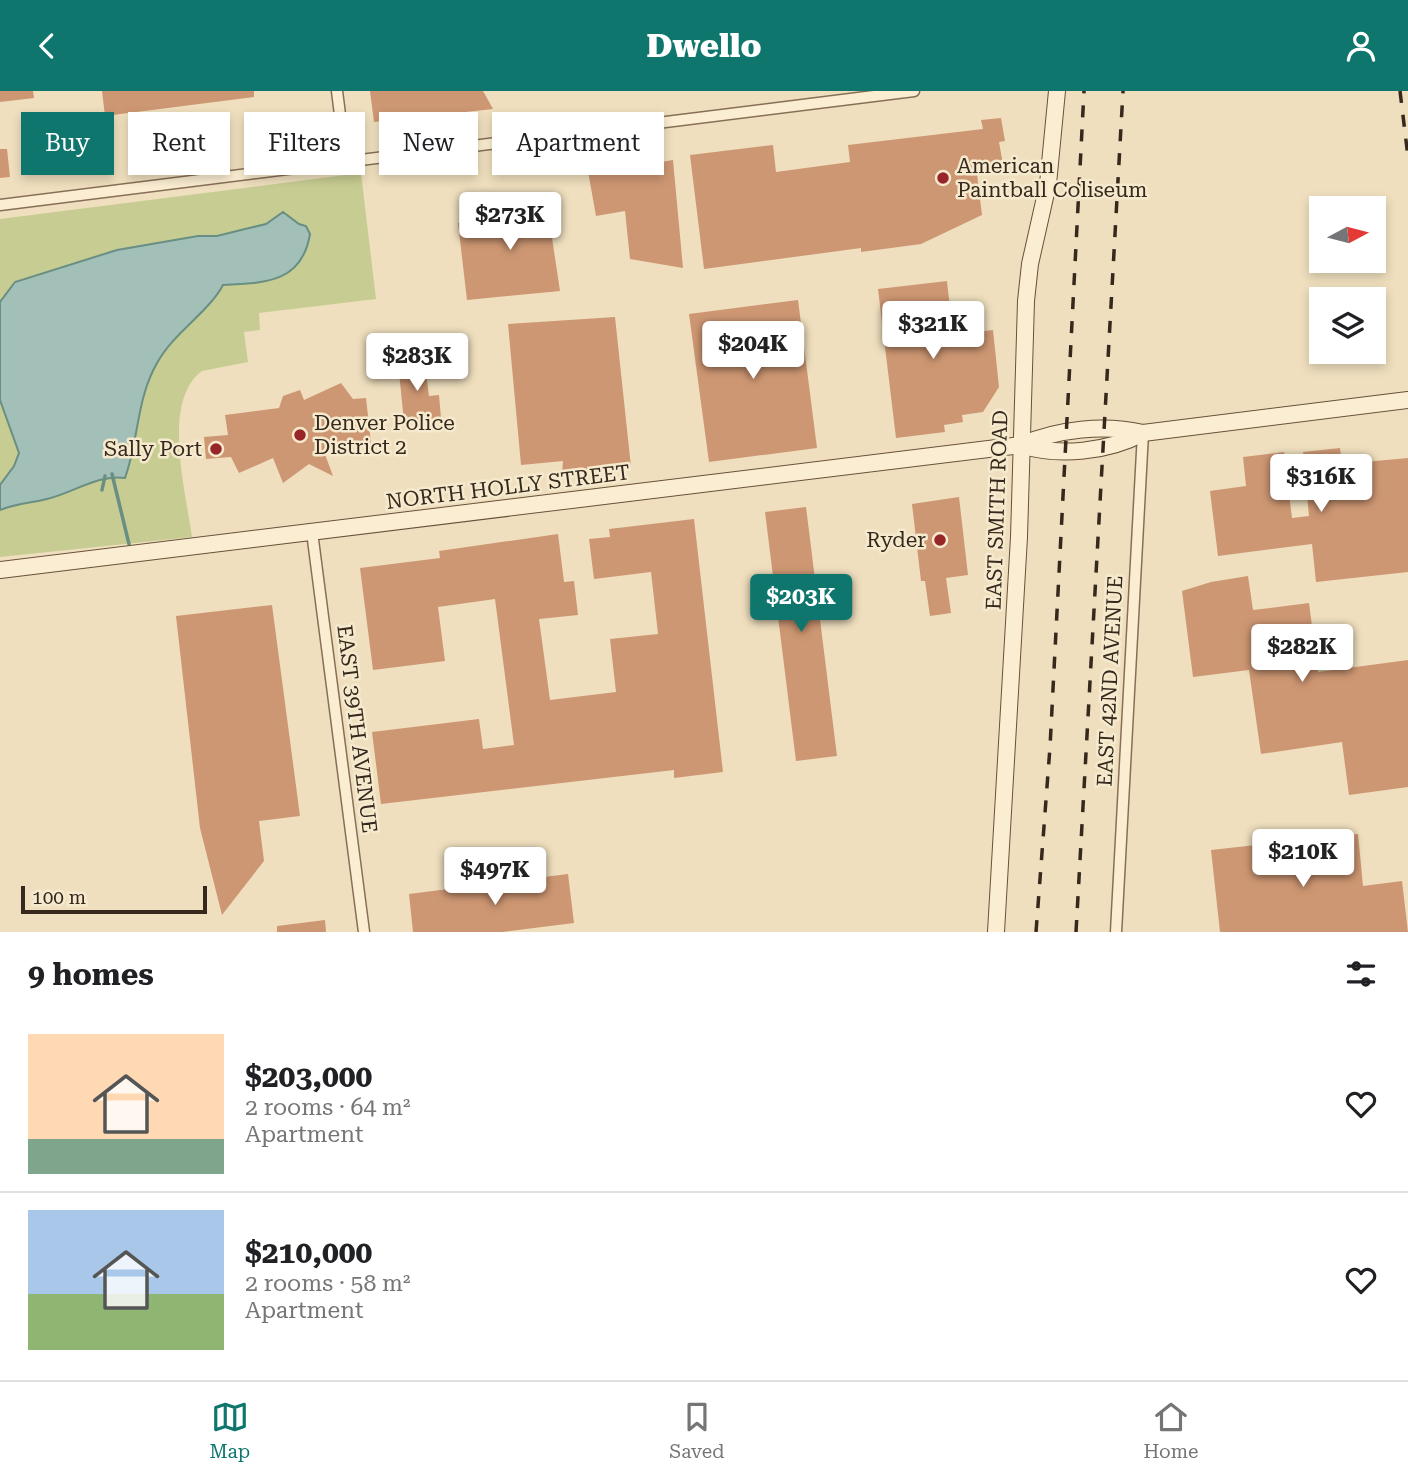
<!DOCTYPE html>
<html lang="en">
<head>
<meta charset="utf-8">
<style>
  body { margin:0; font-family:"Roboto Serif",serif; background:#f6f6f6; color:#202124; height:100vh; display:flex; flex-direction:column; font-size:26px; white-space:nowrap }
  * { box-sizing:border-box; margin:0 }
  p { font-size:23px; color:#757577 }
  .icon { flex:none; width:38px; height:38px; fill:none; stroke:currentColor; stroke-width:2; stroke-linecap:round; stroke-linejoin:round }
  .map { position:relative; height:841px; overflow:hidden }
  .drawer { display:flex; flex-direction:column; background:#fff; flex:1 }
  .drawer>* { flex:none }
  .hud { position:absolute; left:21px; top:21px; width:700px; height:63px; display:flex; gap:14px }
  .needle { width:46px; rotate:83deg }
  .buttons { position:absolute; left:1309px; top:105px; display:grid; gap:14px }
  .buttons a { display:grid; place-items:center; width:77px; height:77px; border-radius:0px; background:#fff; box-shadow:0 4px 10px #0003; font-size:35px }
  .scale { position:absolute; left:21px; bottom:18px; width:186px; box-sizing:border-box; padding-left:7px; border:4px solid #36281c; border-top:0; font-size:19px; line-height:24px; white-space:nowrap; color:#36281c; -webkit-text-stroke:5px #f6eace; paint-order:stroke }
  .price { position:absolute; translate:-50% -60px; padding:0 16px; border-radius:7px; background:#fff; color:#222; font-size:23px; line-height:46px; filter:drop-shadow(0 2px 4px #0008) }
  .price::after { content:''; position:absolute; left:50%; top:42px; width:21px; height:16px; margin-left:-10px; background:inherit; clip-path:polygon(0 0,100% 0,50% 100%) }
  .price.selected { background:#0f766e; color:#fff }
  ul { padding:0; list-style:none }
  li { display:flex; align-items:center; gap:21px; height:175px; padding:0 28px }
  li+li { border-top:2px solid #e0e0e0 }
  li span { display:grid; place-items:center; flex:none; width:196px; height:140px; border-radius:0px; color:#555 }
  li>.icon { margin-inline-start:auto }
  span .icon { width:84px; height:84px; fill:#fffc; stroke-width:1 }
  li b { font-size:30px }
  h2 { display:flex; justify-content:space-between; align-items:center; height:84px; padding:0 28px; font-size:30px }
  .tag { padding:0 24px; border-radius:0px; background:#fff; box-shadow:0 4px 10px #0003; font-size:24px; line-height:63px }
  .tag.selected { background:#0f766e; color:#fff }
  header { display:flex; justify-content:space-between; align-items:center; height:91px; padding:0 28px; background:#0f766e; color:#fff; font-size:32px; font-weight:800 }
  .menu { display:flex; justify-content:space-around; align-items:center; height:98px; border-top:2px solid #e0e0e0; background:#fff; font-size:19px; color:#757577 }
  .menu a { display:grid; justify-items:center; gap:4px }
  .menu .selected { color:#0f766e }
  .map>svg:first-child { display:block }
</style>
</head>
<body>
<header><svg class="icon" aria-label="back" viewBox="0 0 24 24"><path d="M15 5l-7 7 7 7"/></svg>Dwello<svg class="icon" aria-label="person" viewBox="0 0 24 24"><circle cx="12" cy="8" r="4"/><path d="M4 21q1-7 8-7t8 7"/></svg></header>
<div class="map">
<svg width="1408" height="841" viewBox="0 0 1408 841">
  <rect width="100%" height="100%" fill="#efdfbe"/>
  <path fill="#c7cd92" d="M 361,82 L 376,208 L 259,222 L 260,239 L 244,241 L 248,271 L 202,280 C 161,310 186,401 192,446 L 0,466 L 0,128 Z"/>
  <path fill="#a2c0b7" stroke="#698e84" stroke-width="2" d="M 283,121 L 299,133 L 306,135 L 310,143 C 302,192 265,192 223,194 C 208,222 174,241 157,272 C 136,309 139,348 125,387 C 98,383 73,402 47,408 C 31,412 15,413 0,419 L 0,394 L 14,375 L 19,362 L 0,309 L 0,211 L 15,191 L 117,159 L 198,145 L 217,145 L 245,138 L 266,133 Z"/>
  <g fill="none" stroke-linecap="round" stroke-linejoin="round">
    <g stroke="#698e84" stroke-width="3.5">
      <path d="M 112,383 L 129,453"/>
      <path d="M 102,399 L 105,385"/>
    </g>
  </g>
  <g fill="#ce9773">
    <path d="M 0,0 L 33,0 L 34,7 L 0,11 Z"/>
    <path d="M 102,0 L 254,0 L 254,6 L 105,25 Z"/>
    <path d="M 370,0 L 483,0 L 493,18 L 374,31 Z"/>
    <path d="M 1001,27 L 1005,50 L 999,51 L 1004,79 L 977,83 L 982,124 L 921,153 L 861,161 L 861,157 L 704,178 L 690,64 L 773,54 L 776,81 L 850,71 L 848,54 L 983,38 L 981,29 Z"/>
    <path d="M 0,58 L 7,58 L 10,86 L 0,87 Z"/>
    <path d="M 612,64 L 614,79 L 673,69 L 683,177 L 630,168 L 625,120 L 596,125 L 586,69 Z"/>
    <path d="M 507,107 L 508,113 L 546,107 L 560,200 L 467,209 L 458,132 L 496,128 L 493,108 Z"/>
    <path d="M 947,190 L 953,244 L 993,239 L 999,296 L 983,321 L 962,324 L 963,331 L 944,334 L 945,341 L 896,347 L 878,198 Z"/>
    <path d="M 798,209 L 817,357 L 709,371 L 689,223 Z"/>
    <path d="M 615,226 L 631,376 L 562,383 L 563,370 L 521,374 L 508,233 Z"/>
    <path d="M 424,268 L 429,305 L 439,304 L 441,327 L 404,331 L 398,271 Z"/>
    <path d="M 341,292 L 353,308 L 366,307 L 371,352 L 323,358 L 333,385 L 309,373 L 283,392 L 273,367 L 239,382 L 231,366 L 206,368 L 204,346 L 228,344 L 225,324 L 279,317 L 283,305 L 300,299 L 304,309 Z"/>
    <path d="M 1340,357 L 1342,373 L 1408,367 L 1408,481 L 1316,491 L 1312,453 L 1218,465 L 1210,400 L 1246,395 L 1243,366 L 1284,361 L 1292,427 L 1309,425 L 1303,361 Z"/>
    <path d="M 959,406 L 968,484 L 946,487 L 951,522 L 930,525 L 925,490 L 921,490 L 912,413 Z"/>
    <path d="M 806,416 L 837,665 L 796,670 L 765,421 Z"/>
    <path d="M 694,428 L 723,681 L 674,687 L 674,679 L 381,713 L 372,641 L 479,628 L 483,658 L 514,654 L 495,508 L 438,516 L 445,570 L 373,579 L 360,477 L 440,467 L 439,460 L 558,443 L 564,491 L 574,490 L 578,524 L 539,528 L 550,609 L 616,601 L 610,548 L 658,543 L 651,481 L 594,488 L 589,448 L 610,446 L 609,438 Z"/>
    <path d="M 1248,485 L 1253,519 L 1309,512 L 1318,581 L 1408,569 L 1408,696 L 1349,704 L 1342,651 L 1261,663 L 1249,579 L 1193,586 L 1182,500 L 1211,491 Z"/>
    <path d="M 272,514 L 300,725 L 259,730 L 264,770 L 222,824 L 200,737 L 176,525 Z"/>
    <path d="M 1358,743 L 1363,795 L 1402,790 L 1408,841 L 1220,841 L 1211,759 Z"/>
    <path d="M 568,783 L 574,832 L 503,841 L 413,841 L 409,803 Z"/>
    <path d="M 325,829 L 326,841 L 277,841 L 277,835 Z"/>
  </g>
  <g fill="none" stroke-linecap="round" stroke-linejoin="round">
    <g stroke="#876f57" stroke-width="13">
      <g id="street">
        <path d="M 337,0 L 346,71"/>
        <path d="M 0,114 L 914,0"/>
        <path d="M 312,441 L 364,841"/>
        <path d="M 1116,841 L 1143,342"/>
      </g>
    </g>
    <g stroke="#69503a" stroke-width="18">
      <g id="secondary">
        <path d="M 1021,354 C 1059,366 1108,361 1143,342"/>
        <path d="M 0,479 L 1021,354 C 1058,338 1104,333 1143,342 L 1408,309"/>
        <path d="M 996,841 L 1019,446 L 1026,210 L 1030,173 L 1048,93 L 1057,0"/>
      </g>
    </g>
    <use href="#street" stroke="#faedd1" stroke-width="10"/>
    <use href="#secondary" stroke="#faedd1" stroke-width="16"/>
    <g stroke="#36281c" stroke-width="3.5" stroke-dasharray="12 12" stroke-linecap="butt">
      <path d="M 1400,0 L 1408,66"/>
      <path d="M 1036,841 L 1050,656 L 1084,0"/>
      <path d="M 1076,841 L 1123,0"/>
    </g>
  </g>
  <g fill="#982528" stroke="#f6eace" stroke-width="2.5">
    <circle cx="943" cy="87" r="7"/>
    <circle cx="300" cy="344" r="7"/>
    <circle cx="216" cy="358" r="7"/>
    <circle cx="940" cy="449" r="7"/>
  </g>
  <g text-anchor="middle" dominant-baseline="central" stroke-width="5" stroke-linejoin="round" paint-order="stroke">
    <g font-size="21" fill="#36281c" stroke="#f6eace" text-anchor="start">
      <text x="957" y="75">American<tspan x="957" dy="24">Paintball Coliseum</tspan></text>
      <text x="314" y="332">Denver Police<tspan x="314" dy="24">District 2</tspan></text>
      <text x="202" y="358" text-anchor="end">Sally Port</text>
      <text x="926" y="449" text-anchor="end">Ryder</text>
    </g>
    <g font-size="21" fill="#36281c" stroke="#f6eace">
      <text transform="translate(508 396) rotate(-7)">NORTH HOLLY STREET</text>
      <text transform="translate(997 419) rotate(-88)">EAST SMITH ROAD</text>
      <text transform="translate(1110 590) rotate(-87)">EAST 42ND AVENUE</text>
      <text transform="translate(357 638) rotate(83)">EAST 39TH AVENUE</text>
    </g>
  </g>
</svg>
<div class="buttons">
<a><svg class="needle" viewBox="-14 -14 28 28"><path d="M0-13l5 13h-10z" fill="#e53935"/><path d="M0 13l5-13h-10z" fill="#757577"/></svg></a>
<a><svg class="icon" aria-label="layers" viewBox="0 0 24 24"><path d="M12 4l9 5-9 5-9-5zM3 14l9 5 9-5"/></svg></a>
</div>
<div class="scale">100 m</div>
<b class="price" style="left:510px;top:161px">$273K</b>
<b class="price" style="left:933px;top:270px">$321K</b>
<b class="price" style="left:753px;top:290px">$204K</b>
<b class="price" style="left:417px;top:302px">$283K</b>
<b class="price" style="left:1321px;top:423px">$316K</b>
<b class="price selected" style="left:801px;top:543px">$203K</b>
<b class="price" style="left:1302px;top:593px">$282K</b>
<b class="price" style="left:1303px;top:798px">$210K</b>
<b class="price" style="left:495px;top:816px">$497K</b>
<div class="hud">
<a class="tag selected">Buy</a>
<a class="tag">Rent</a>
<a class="tag">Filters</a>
<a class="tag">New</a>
<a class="tag">Apartment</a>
</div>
</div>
<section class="drawer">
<h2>9 homes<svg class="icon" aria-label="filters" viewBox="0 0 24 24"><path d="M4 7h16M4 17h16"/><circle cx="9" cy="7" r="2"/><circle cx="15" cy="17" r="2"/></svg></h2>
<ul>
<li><span style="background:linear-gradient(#ffd9b3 75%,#7fa58c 0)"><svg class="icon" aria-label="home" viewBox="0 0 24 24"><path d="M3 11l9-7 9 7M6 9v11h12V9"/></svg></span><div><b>$203,000</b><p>2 rooms · 64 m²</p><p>Apartment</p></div><svg class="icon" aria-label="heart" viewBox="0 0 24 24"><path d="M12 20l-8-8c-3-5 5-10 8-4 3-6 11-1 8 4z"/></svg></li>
<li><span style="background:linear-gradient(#a9c7e8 60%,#8fb573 0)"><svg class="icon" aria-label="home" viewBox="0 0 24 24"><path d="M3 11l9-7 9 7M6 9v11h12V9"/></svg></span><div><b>$210,000</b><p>2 rooms · 58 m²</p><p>Apartment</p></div><svg class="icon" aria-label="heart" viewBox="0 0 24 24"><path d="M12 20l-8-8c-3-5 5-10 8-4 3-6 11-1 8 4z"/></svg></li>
</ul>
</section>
<nav class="menu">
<a class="selected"><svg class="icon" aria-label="map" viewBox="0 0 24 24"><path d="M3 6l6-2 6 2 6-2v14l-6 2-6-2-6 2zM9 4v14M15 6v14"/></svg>Map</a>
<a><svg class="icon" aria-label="saved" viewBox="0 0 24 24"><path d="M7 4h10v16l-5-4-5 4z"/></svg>Saved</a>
<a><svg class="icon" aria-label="home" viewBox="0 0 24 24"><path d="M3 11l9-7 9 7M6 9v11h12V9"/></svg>Home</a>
</nav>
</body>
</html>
